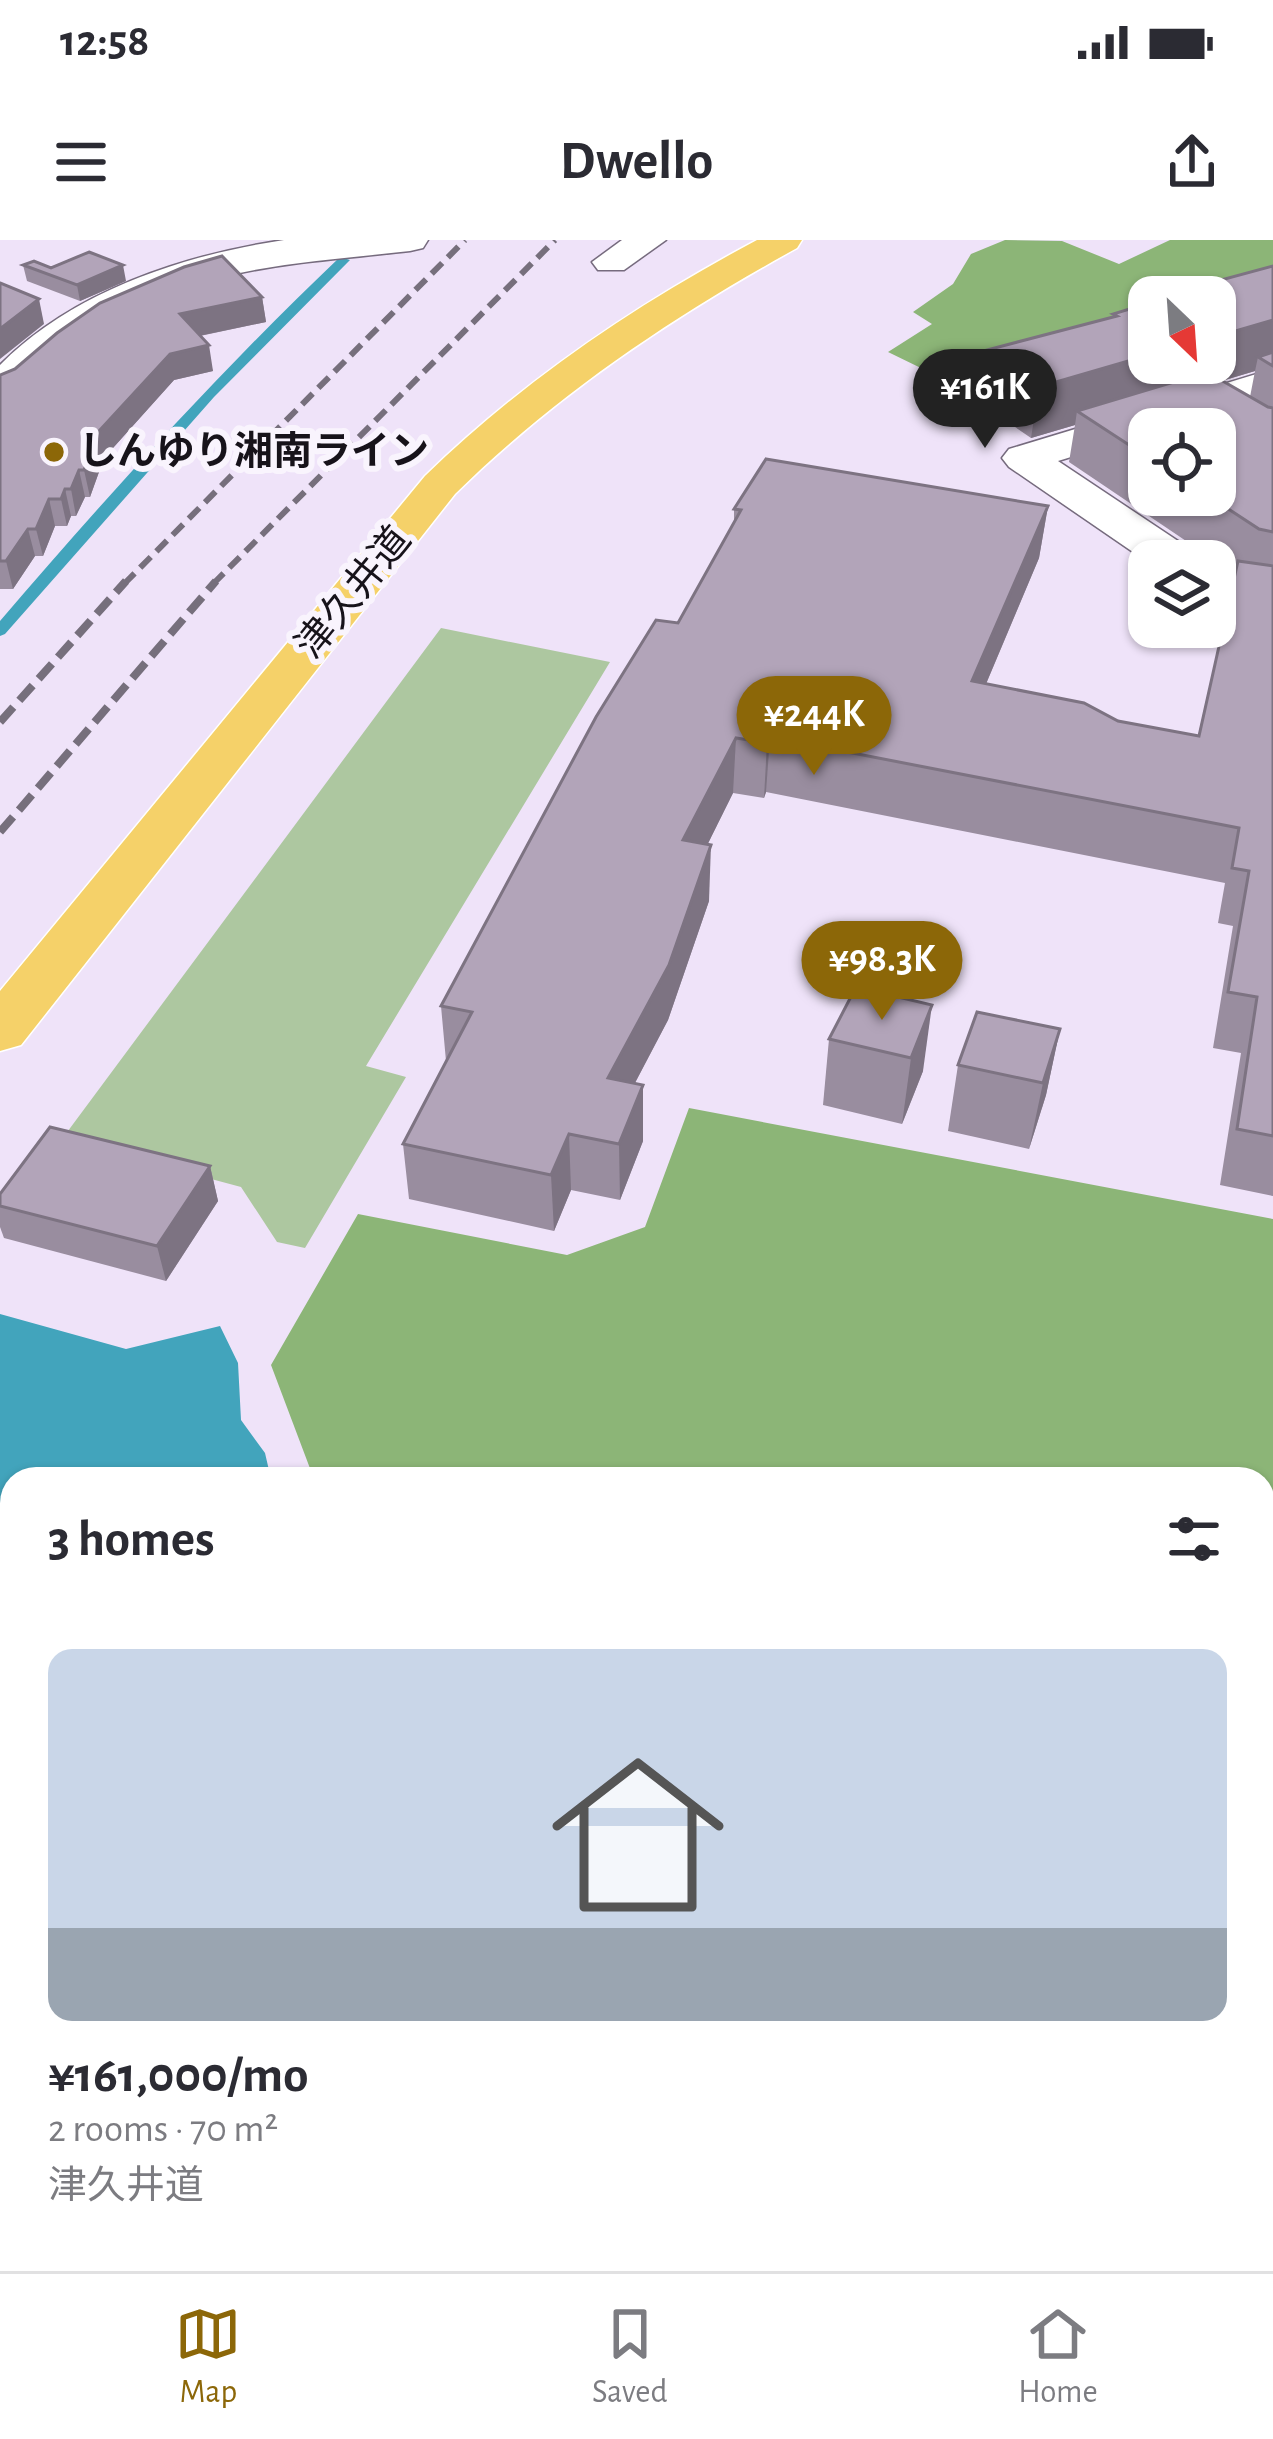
<!DOCTYPE html>
<html lang="en">
<head>
<meta charset="utf-8">
<style>
  body { margin:0; font-family:"Alegreya Sans","Noto Sans JP",sans-serif; background:#f2f2f3; color:#2b2b33; height:100vh; display:flex; flex-direction:column; font-size:45px; white-space:nowrap }
  * { box-sizing:border-box; margin:0 }
  p { font-size:39px; color:#7c7c81 }
  .icon { flex:none; width:66px; height:66px; fill:none; stroke:currentColor; stroke-width:2; stroke-linecap:round; stroke-linejoin:round }
  .map { position:relative; flex:1; overflow:hidden }
  .panel { position:absolute; left:0px; top:1227px; width:1275px; height:804px; display:flex; flex-direction:column; background:#fff; border-radius:36px 36px 0 0; box-shadow:0 3px 9px #0004 }
  .panel>* { flex:none }
  .needle { width:78px; rotate:155deg }
  .fabs { position:absolute; left:1128px; top:36px; display:grid; gap:24px }
  .fabs a { display:grid; place-items:center; width:108px; height:108px; border-radius:24px; background:#fff; box-shadow:0 3px 9px #0004; font-size:60px }
  .price { position:absolute; translate:-50% -102px; padding:0 27px; border-radius:42px; background:#8c6708; color:#fff; font-size:39px; line-height:78px; filter:drop-shadow(0 3px 6px #0008) }
  .price::after { content:''; position:absolute; left:50%; top:72px; width:36px; height:27px; margin-left:-18px; background:inherit; clip-path:polygon(0 0,100% 0,50% 100%) }
  .price.active { background:#222; color:#fff }
  ul { padding:0; list-style:none }
  li { display:grid; align-content:center; gap:24px; height:636px; padding:0 48px }
  li span { display:grid; place-items:center; height:372px; border-radius:24px; color:#555 }
  li>.icon { margin-inline-start:auto }
  span .icon { width:216px; height:216px; fill:#fffc; stroke-width:1 }
  li b { font-size:51px }
  h2 { display:flex; justify-content:space-between; align-items:center; height:144px; padding:0 48px; font-size:51px }
  .status { display:flex; justify-content:space-between; align-items:center; height:84px; padding:0 60px; background:#fff; direction:ltr }
  .status svg { height:33px; fill:currentColor }
  header { display:flex; justify-content:space-between; align-items:center; height:156px; padding:0 48px; background:#fff; font-size:54px; font-weight:700 }
  .tabs { display:flex; justify-content:space-around; align-items:center; height:168px; border-top:3px solid #e1e1e2; background:#fff; font-size:33px; color:#7c7c81 }
  .tabs a { display:grid; justify-items:center; gap:6px }
  .tabs .active { color:#8c6708 }
  .map>svg:first-child { display:block }
</style>
</head>
<body>
<div class="status"><b>12:58</b><svg viewBox="0 0 49 12"><path d="M0 12V9h3v3zM5 12V6h3v6zM10 12V3h3v9zM15 12V0h3v12zM26 1h20v11H26zM47 4h2v5h-2z"/></svg></div>
<header><svg class="icon" aria-label="menu" viewBox="0 0 24 24"><path d="M4 6h16M4 12h16M4 18h16"/></svg>Dwello<svg class="icon" aria-label="share" viewBox="0 0 24 24"><path d="M12 15V3M7 8l5-5 5 5M5 13v7h14v-7"/></svg></header>
<div class="map">
<svg width="1273" height="2031" viewBox="0 0 1273 2031">
  <rect width="100%" height="100%" fill="#efe3f9"/>
  <path fill="#adc7a0" d="M 441,388 L 610,422 L 366,826 L 406,837 L 305,1008 L 277,1002 L 241,947 L 62,899 Z"/>
  <g fill="#8cb577">
    <path d="M 1005,0 L 1062,1 L 1119,24 L 1170,0 L 1273,0 L 1273,61 L 1149,57 L 1149,97 L 964,149 L 888,112 L 932,84 L 913,72 L 953,44 L 971,14 Z"/>
    <path d="M 689,868 L 1273,979 L 1273,1283 L 1263,1284 L 1263,1239 L 314,1239 L 271,1125 L 358,974 L 567,1015 L 645,987 Z"/>
  </g>
  <path fill="#42a4bc" d="M 0,1074 L 126,1109 L 220,1086 L 238,1123 L 241,1180 L 265,1213 L 271,1239 L 12,1239 L 12,1273 L 0,1297 Z"/>
  <g fill="none" stroke-linecap="round" stroke-linejoin="round">
    <path fill="#42a4bc" fill-rule="evenodd" d="M 340,17 L 350,20 L 214,157 L 5,394 L 0,396 L 0,381 C 108,255 219,132 340,17 Z"/>
    <g stroke="#766b7e" stroke-width="3">
      <g id="minor">
        <path d="M 284,0 L 428,0 L 423,8 L 410,11 C 298,24 216,24 112,80 C 88,93 64,110 43,128 C 28,141 20,156 0,161 L 0,125 C 73,51 184,15 284,0 Z"/>
        <path d="M 622,0 L 666,0 L 624,30 L 598,30 L 592,22 Z"/>
        <path d="M 1273,129 L 1273,154 L 1149,189 L 1149,193 L 1058,221 L 1193,311 L 1200,321 L 1149,323 L 1009,227 L 1002,218 L 1009,209 Z"/>
        <path d="M 1215,334 L 1241,345 L 1273,350 L 1273,378 L 1215,368 Z"/>
        <path d="M 1273,1326 L 1273,1390 L 1263,1391 L 1263,1327 Z"/>
        <path d="M 0,1375 L 12,1376 L 12,1444 L 0,1443 Z"/>
      </g>
    </g>
    <g stroke="#fff" stroke-width="3">
      <path id="major" d="M 757,0 L 802,0 L 797,8 C 672,77 557,154 455,254 L 21,805 L 0,811 L 0,751 L 425,236 C 524,140 635,65 757,0 Z"/>
    </g>
    <use href="#minor" fill="#fff" fill-rule="evenodd"/>
    <use href="#major" fill="#f5d169" fill-rule="evenodd"/>
    <g stroke="#766f7c" stroke-width="6" stroke-dasharray="15 8" stroke-linecap="butt">
      <path d="M 124,344 L 465,0"/>
      <path d="M 213,344 L 555,0"/>
    </g>
    <g stroke="#766f7c" stroke-width="8" stroke-dasharray="20 9" stroke-linecap="butt">
      <path d="M 0,482 L 126,341"/>
      <path d="M 0,592 L 216,341"/>
    </g>
  </g>
  <g fill="#998d9f" fill-rule="evenodd">
    <path d="M 23,25 L 51,28 L 126,41 L 80,61 L 27,41 Z"/>
    <path d="M 1273,26 L 1273,956 L 1220,945 L 1241,813 L 1213,808 L 1233,686 L 1218,683 L 1225,643 L 766,552 L 764,558 L 733,553 L 707,605 L 709,661 L 668,780 L 635,843 L 643,901 L 620,960 L 571,950 L 554,991 L 409,959 L 403,904 L 446,821 L 441,766 L 678,383 L 734,283 L 734,269 L 1048,266 L 1039,318 L 986,444 L 1118,481 L 1198,496 L 1235,334 L 1069,222 L 1075,185 L 1031,198 L 977,161 L 983,111 L 1112,78 L 1113,74 L 1147,64 L 1149,59 L 1149,123 ZM 1255,131 L 1250,157 L 1222,141 ZM 1149,189 L 1215,255 L 1149,255 Z"/>
    <path d="M 262,57 L 266,82 L 200,96 L 213,131 L 174,140 L 104,218 L 90,257 L 85,257 L 76,276 L 71,276 L 67,286 L 55,286 L 43,316 L 35,316 L 13,349 L 0,349 L 0,135 Z"/>
    <path d="M 856,747 L 923,831 L 902,884 L 823,865 L 829,799 Z"/>
    <path d="M 1060,789 L 1046,855 L 1029,909 L 948,891 L 958,825 Z"/>
    <path d="M 210,926 L 218,961 L 166,1041 L 4,998 L 0,987 L 0,954 Z"/>
    <path d="M 1273,1464 L 1273,2031 L 1070,2031 L 1068,2019 L 1263,2019 L 1263,1465 Z"/>
  </g>
  <g fill="#7d7382">
    <path d="M 123,25 L 126,41 L 80,61 L 77,45 Z"/>
    <path d="M 262,57 L 266,82 L 184,99 L 180,74 Z"/>
    <path d="M 39,59 L 44,84 L 0,119 L 0,89 Z"/>
    <path d="M 1273,80 L 1273,126 L 1258,117 L 1255,131 L 1090,180 L 1077,171 L 1075,185 L 1031,198 L 1039,147 L 1149,115 L 1149,123 L 1215,123 L 1215,97 Z"/>
    <path d="M 209,105 L 213,131 L 174,140 L 104,218 L 90,257 L 84,230 L 99,191 L 170,114 Z"/>
    <path d="M 79,230 L 85,257 L 76,276 L 71,249 Z"/>
    <path d="M 65,249 L 71,276 L 67,286 L 61,259 Z"/>
    <path d="M 49,259 L 55,286 L 43,316 L 36,289 Z"/>
    <path d="M 1048,266 L 1039,318 L 964,496 L 972,441 Z"/>
    <path d="M 28,289 L 35,316 L 13,349 L 6,321 Z"/>
    <path d="M 770,497 L 766,552 L 764,558 L 767,503 Z"/>
    <path d="M 736,498 L 733,553 L 682,656 L 683,600 Z"/>
    <path d="M 711,605 L 709,661 L 668,780 L 608,894 L 608,838 Z"/>
    <path d="M 932,765 L 923,831 L 902,884 L 911,818 Z"/>
    <path d="M 1060,789 L 1046,855 L 1029,909 L 1043,843 Z"/>
    <path d="M 643,845 L 643,901 L 620,960 L 619,904 Z"/>
    <path d="M 569,894 L 571,950 L 554,991 L 551,935 Z"/>
    <path d="M 210,926 L 218,961 L 166,1041 L 157,1006 Z"/>
    <path d="M 271,2019 L 276,2019 L 281,2031 L 270,2031 Z"/>
  </g>
  <g fill="#b2a4b9" stroke="#7d7382" stroke-width="3">
    <path d="M 89,12 L 123,25 L 77,45 L 23,25 L 34,21 L 51,28 Z"/>
    <path d="M 222,16 L 262,57 L 180,74 L 209,105 L 170,114 L 99,191 L 84,230 L 79,230 L 71,249 L 65,249 L 61,259 L 49,259 L 36,289 L 28,289 L 6,321 L 0,321 L 0,135 L 15,129 L 57,93 L 100,63 L 184,27 Z"/>
    <path d="M 1273,26 L 1273,80 L 1215,97 L 1215,57 L 1158,57 Z"/>
    <path d="M 0,43 L 39,59 L 0,89 Z"/>
    <path d="M 1149,63 L 1149,115 L 1039,147 L 983,111 L 1117,76 L 1113,74 Z"/>
    <path d="M 1273,112 L 1273,126 L 1258,117 Z"/>
    <path d="M 1207,132 L 1268,167 L 1273,168 L 1273,292 L 1259,289 L 1207,255 L 1215,255 L 1215,189 L 1149,189 L 1149,218 L 1077,171 Z"/>
    <path d="M 766,219 L 1048,266 L 972,441 L 1084,463 L 1118,481 L 1199,496 L 1238,321 L 1273,326 L 1273,896 L 1237,889 L 1257,757 L 1228,752 L 1249,631 L 1232,628 L 1239,588 L 770,497 L 767,503 L 736,498 L 683,600 L 711,605 L 669,725 L 608,838 L 643,845 L 619,904 L 569,894 L 551,935 L 403,904 L 472,772 L 441,766 L 596,477 L 656,380 L 678,383 L 741,270 L 734,269 Z"/>
    <path d="M 856,747 L 932,765 L 911,818 L 829,799 Z"/>
    <path d="M 977,772 L 1060,789 L 1043,843 L 958,825 Z"/>
    <path d="M 50,887 L 210,926 L 157,1006 L 0,966 L 0,954 Z"/>
    <path d="M 1273,1464 L 1273,1743 L 1263,1710 L 1263,1465 Z"/>
    <path d="M 12,1652 L 12,2019 L 271,2019 L 270,2031 L 0,2031 L 0,1653 Z"/>
    <path d="M 1263,1787 L 1273,1787 L 1273,2003 L 1263,2004 Z"/>
    <path d="M 433,2019 L 903,2019 L 905,2031 L 433,2031 Z"/>
  </g>
  <circle fill="#8c6708" stroke="#f9f4fd" stroke-width="4.5" cx="54" cy="212" r="12"/>
  <g text-anchor="middle" dominant-baseline="central" stroke-width="12" stroke-linejoin="round" paint-order="stroke">
    <g font-size="39" font-weight="bold" fill="#17131a" stroke="#f9f4fd" text-anchor="start">
      <text x="78" y="212">しんゆり湘南ライン</text>
    </g>
    <g font-size="39" fill="#17131a" stroke="#f9f4fd">
      <text transform="translate(354 353) rotate(-51)">津久井道</text>
    </g>
  </g>
</svg>
<div class="fabs">
<a><svg class="needle" viewBox="-14 -14 28 28"><path d="M0-13l5 13h-10z" fill="#e53935"/><path d="M0 13l5-13h-10z" fill="#7c7c81"/></svg></a>
<a><svg class="icon" aria-label="locate" viewBox="0 0 24 24"><circle cx="12" cy="12" r="6"/><path d="M12 2v4M12 18v4M2 12h4M18 12h4"/></svg></a>
<a><svg class="icon" aria-label="layers" viewBox="0 0 24 24"><path d="M12 4l9 5-9 5-9-5zM3 14l9 5 9-5"/></svg></a>
</div>
<b class="price active" style="left:985px;top:211px">¥161K</b>
<b class="price" style="left:814px;top:538px">¥244K</b>
<b class="price" style="left:882px;top:783px">¥98.3K</b>
<section class="panel">
<h2>3 homes<svg class="icon" aria-label="filters" viewBox="0 0 24 24"><path d="M4 7h16M4 17h16"/><circle cx="9" cy="7" r="2"/><circle cx="15" cy="17" r="2"/></svg></h2>
<ul>
<li><span style="background:linear-gradient(#c9d6e8 75%,#9aa5b1 0)"><svg class="icon" aria-label="home" viewBox="0 0 24 24"><path d="M3 11l9-7 9 7M6 9v11h12V9"/></svg></span><div><b>¥161,000/mo</b><p>2 rooms · 70 m²</p><p>津久井道</p></div></li>
</ul>
</section>
</div>
<nav class="tabs">
<a class="active"><svg class="icon" aria-label="map" viewBox="0 0 24 24"><path d="M3 6l6-2 6 2 6-2v14l-6 2-6-2-6 2zM9 4v14M15 6v14"/></svg>Map</a>
<a><svg class="icon" aria-label="saved" viewBox="0 0 24 24"><path d="M7 4h10v16l-5-4-5 4z"/></svg>Saved</a>
<a><svg class="icon" aria-label="home" viewBox="0 0 24 24"><path d="M3 11l9-7 9 7M6 9v11h12V9"/></svg>Home</a>
</nav>
</body>
</html>
